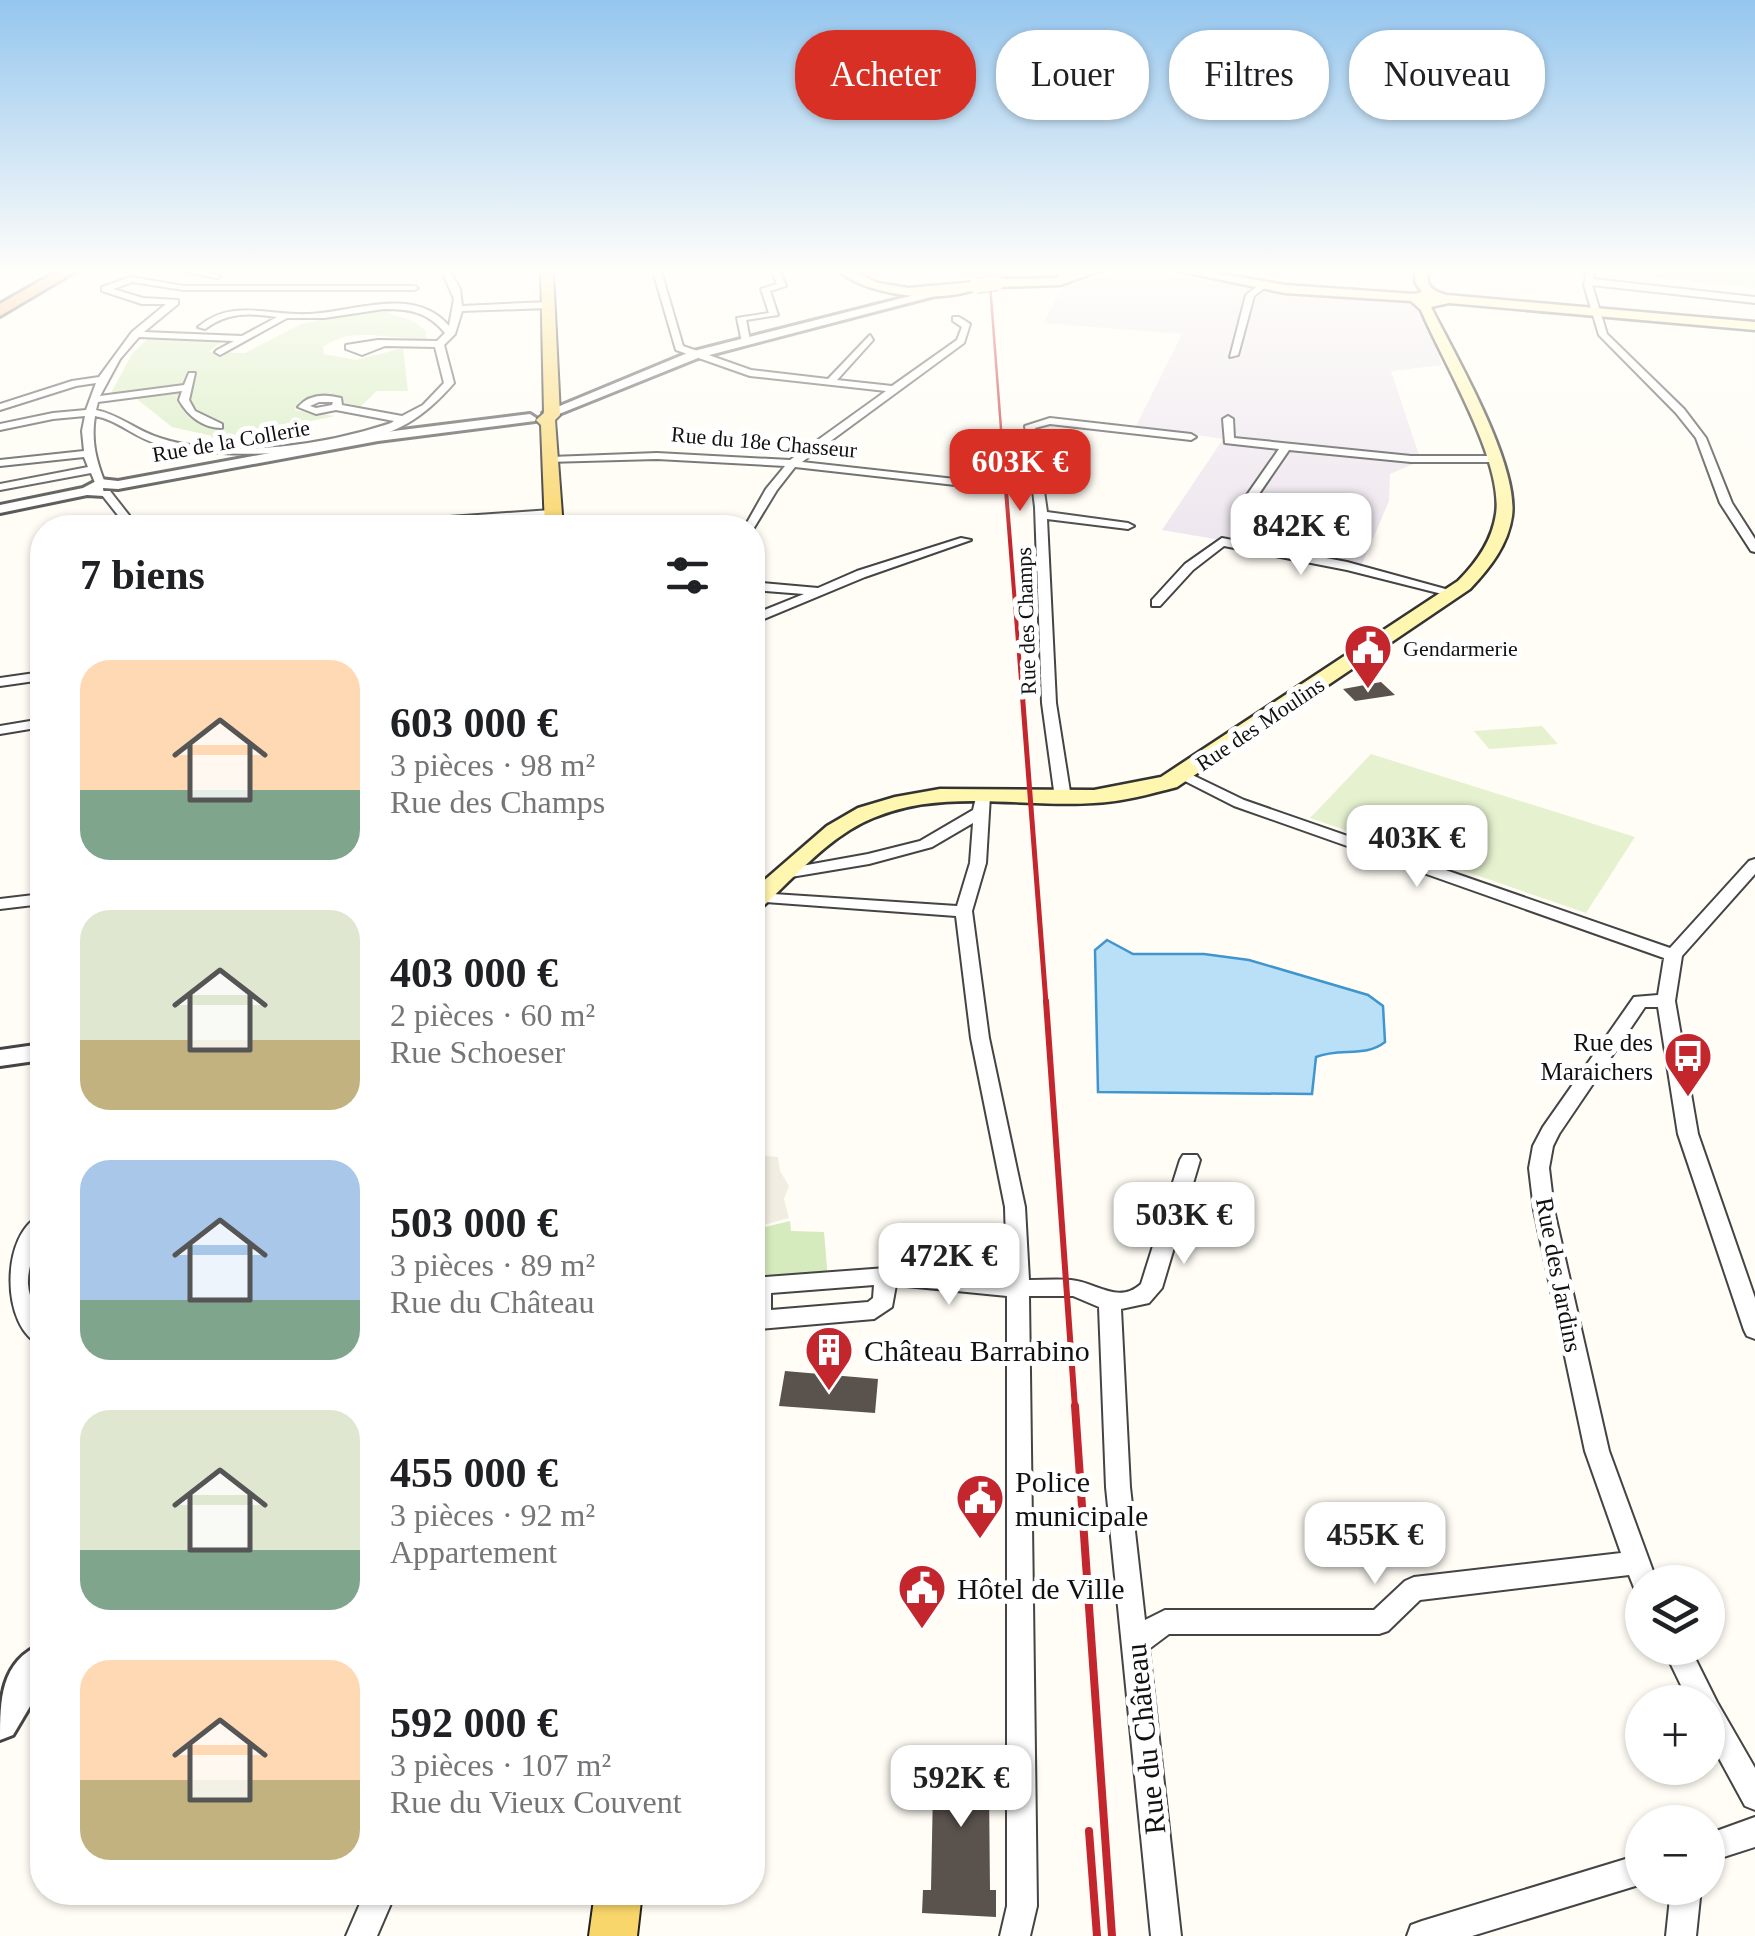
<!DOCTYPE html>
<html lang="fr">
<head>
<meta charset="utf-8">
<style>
  body { margin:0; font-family:Georgia,serif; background:#f6f6f6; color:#202124; height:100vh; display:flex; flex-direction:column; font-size:38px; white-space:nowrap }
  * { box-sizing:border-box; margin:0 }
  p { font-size:32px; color:#757577 }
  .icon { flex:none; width:55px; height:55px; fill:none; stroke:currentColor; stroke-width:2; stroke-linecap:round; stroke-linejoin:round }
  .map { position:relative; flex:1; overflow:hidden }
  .drawer { position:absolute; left:30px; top:515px; width:735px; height:1390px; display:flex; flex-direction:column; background:#fff; border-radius:40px; box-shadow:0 2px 8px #0004 }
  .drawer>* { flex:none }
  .hud { position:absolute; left:795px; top:30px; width:810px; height:90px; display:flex; gap:20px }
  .controls { position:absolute; left:1625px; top:1565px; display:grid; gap:20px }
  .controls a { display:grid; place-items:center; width:100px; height:100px; border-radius:50%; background:#fff; box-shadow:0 2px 8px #0004; font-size:50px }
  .price { position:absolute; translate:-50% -85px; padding:0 22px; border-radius:20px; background:#fff; color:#222; font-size:32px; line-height:65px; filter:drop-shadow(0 2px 5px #0008) }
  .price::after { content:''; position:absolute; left:50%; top:60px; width:30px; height:22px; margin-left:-15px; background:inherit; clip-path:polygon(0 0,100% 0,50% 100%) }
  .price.active { background:#d93025; color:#fff }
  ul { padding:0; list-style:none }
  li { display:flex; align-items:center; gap:30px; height:250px; padding:0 50px }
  li span { display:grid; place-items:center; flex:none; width:280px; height:200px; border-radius:30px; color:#555 }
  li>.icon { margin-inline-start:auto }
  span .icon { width:120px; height:120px; fill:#fffc; stroke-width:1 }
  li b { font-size:42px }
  h2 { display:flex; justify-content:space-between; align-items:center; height:120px; padding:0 50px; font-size:42px }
  .chip { padding:0 35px; border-radius:40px; background:#fff; box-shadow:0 2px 8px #0004; font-size:35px; line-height:90px }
  .chip.active { background:#d93025; color:#fff }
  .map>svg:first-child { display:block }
</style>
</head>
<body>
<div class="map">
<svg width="1755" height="1936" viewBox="0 0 1755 1936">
  <rect width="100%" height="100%" fill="#fffdf5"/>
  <path fill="#eee6ef" d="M 1136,273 L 1193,277 L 1273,292 L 1420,304 L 1442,365 L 1391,371 L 1421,461 L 1390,474 L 1389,501 L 1362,564 L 1162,530 L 1223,439 L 1136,426 L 1182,334 L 1044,323 L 1062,287 L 1109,275 Z"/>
  <g fill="#d5ebbd">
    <path d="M 1655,271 L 1755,271 L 1755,288 L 1652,277 Z"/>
    <path d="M 373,308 L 393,310 L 388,313 L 413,321 L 426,331 L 426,339 C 391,341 355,324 323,347 L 324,354 L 356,360 L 403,348 L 408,391 L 377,391 L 361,406 C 336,403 315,388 294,410 L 335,416 L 301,423 L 311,435 L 240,442 L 207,440 L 212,436 L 172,427 L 128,392 L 111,393 L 132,354 L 149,337 L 223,340 L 209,352 L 245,353 L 301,324 Z"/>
    <path d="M 790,1221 L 791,1231 L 824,1232 L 828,1279 L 753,1282 L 752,1230 Z"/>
  </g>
  <g fill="#e6f2cf">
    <path d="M 1542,726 L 1558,744 L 1489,749 L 1474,731 Z"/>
    <path d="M 1371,754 L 1635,837 L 1586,913 L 1310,818 Z"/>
  </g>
  <path fill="#f1ede2" d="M 753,1155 L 778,1157 L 780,1171 L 789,1186 L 784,1199 L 789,1218 L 753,1228 Z"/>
  <path fill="#b9e0f7" stroke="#3f96cf" stroke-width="2.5" d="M 1107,940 L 1133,954 L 1204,954 L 1249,960 L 1368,995 L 1383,1006 L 1385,1042 C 1365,1058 1340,1047 1316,1057 L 1312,1094 L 1098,1092 L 1095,950 Z"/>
  <g fill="#5a524d">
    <path d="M 1381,682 L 1395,695 L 1355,701 L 1343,689 Z"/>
    <path d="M 785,1371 L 878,1379 L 875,1413 L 779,1406 Z"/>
    <path d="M 926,1745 L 998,1748 L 998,1790 L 989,1789 L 990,1890 L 996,1890 L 996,1917 L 922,1913 L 923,1890 L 931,1890 L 933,1789 L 925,1788 Z"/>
  </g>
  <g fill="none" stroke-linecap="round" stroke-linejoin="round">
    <g stroke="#444" stroke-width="4">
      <g id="minor">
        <path d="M 179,271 L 200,271 L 221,276 L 217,278 Z"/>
        <path d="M 442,271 L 450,271 L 460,289 L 462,306 L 548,302 L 552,305 L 548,308 L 462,311 L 455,334 L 444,345 L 454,383 C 441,398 424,414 408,423 C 350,457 223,461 158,444 C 135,438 118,420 95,416 C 91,441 96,460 105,483 L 104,485 L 96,485 L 91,473 L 0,490 L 0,484 L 88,467 L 84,457 L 0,466 L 0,460 L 84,451 L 82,431 L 85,416 L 53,419 L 0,430 L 0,424 L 53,413 L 86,410 L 96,383 L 76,386 L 0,410 L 0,404 L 72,381 L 99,377 L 132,332 L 166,304 L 142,304 L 102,291 L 102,287 L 131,277 L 184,286 L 414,286 L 418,288 L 414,290 L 184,290 L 132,282 L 113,289 L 143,298 L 178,300 L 178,304 L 144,332 L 242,336 L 277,317 C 249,313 228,312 205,329 L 198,327 C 232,298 269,316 309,314 C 355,312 414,285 449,326 L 454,299 ZM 384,309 C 410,309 428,312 445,333 L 437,341 L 378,340 L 346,345 L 346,349 L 362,355 L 385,346 L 435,347 L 444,383 L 423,405 L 402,416 L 342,405 L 341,398 C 326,394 309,394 298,407 L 316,414 L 336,410 L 394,421 L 391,423 C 325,445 228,460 160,438 C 137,431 120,415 96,410 L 98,402 L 182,391 L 179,400 C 188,416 203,428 222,428 L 222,424 L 195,411 L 189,400 L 195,373 L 189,373 L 184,385 L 100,396 L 120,359 L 139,337 L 234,341 L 217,350 L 215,352 L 220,355 L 287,318 L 324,318 ZM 319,402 L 333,402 L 332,405 L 316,408 L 310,406 Z"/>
        <path d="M 653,271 L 661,271 L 683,346 L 751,370 L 828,379 L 870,335 L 873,340 L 837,380 L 892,386 L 957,340 L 962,327 L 953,321 L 953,317 L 959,317 L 970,324 L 964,343 L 802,462 L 973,481 L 978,484 L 973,487 L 795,467 L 777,490 L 752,531 L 752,528 L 744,528 L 766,489 L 785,466 L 657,459 L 547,462 L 546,460 L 551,457 L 657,453 L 790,460 L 886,391 L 750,376 L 676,350 Z"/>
        <path d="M 772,271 L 780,271 L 786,286 L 770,291 L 778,315 L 746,320 L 750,340 L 742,342 L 737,318 L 769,313 L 761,289 L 777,284 Z"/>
        <path d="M 1587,271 L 1595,271 L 1593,279 L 1755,297 L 1755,303 L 1592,285 L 1607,334 L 1684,409 L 1706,438 L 1732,503 L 1755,539 L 1755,552 L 1751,551 L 1720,503 L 1696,438 L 1676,413 L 1599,335 L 1584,285 Z"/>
        <path d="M 1260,284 L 1267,286 L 1254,296 L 1238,355 L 1230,357 L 1246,295 Z"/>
        <path d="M 1228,416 L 1233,419 L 1234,438 L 1411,456 L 1493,456 L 1498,459 L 1493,462 L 1411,462 L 1289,450 L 1250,507 L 1246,508 L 1240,505 L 1279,449 L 1225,443 L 1223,419 Z"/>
        <path d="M 1050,418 L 1191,434 L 1196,437 L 1191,440 L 1050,424 L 1035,428 L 1047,512 L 1128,523 L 1134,526 L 1128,529 L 1047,519 L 1056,703 L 1071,798 L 1063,803 L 1055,798 L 1042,703 L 1035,507 L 1025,426 Z"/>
        <path d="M 102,491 L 110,491 L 139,528 L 128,528 L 102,495 Z"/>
        <path d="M 551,510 L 555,511 L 555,515 L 390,528 L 328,528 L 333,525 Z"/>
        <path d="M 961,538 L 971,540 L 865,577 L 752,624 L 752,615 L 804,594 L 752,590 L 752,582 L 818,588 L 857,571 Z"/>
        <path d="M 1222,538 L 1347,562 L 1460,593 L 1454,597 L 1347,570 L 1224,546 L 1193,570 L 1160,606 L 1152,606 L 1152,600 L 1185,564 Z"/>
        <path d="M 42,672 L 42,680 L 0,686 L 0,678 Z"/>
        <path d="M 42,719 L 42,727 L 0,734 L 0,726 Z"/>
        <path d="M 1184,771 L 1244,800 L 1670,948 L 1749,861 L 1755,859 L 1755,874 L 1682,956 L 1675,1001 L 1698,1134 L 1755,1298 L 1755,1339 L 1747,1336 L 1744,1330 L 1678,1134 L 1658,1007 L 1645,1007 L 1559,1134 L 1553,1146 L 1549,1168 L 1554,1210 L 1609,1451 L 1657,1582 L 1642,1582 L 1642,1593 L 1635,1590 L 1629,1575 L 1420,1600 L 1388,1631 L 1379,1634 L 1169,1634 L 1149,1649 L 1181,1936 L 1151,1936 L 1106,1487 L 1099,1307 L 1073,1296 L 1029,1296 L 1037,1906 L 1030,1936 L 1000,1936 L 1007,1906 L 1007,1296 L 896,1285 L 892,1307 L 874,1319 L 760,1329 L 752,1326 L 752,1278 L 886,1268 L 1007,1279 L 1005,1207 L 971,1038 L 956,916 L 752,901 L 753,894 L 759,893 L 957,906 L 970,863 L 973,823 L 932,847 L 869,864 L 791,877 L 783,872 L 785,869 L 868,854 L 920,841 L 973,810 L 977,793 L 982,791 L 990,796 L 986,863 L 972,911 L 989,1038 L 1025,1207 L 1029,1280 C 1043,1280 1057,1279 1071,1280 C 1096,1282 1118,1305 1141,1284 L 1180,1160 L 1183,1155 L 1197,1155 L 1200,1160 L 1162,1288 L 1149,1303 L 1121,1309 L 1130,1487 L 1145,1620 L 1165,1610 L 1374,1610 L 1405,1581 L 1414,1577 L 1621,1553 L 1585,1451 L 1534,1210 L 1529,1168 L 1533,1146 L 1543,1127 L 1634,997 L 1658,995 L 1664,958 L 1234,806 L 1179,778 L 1179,772 ZM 874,1285 L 873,1298 L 868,1302 L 771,1310 L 771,1293 Z"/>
        <path d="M 42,894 L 42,904 L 0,909 L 0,899 Z"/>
        <path d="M 42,1215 C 44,1241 27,1258 28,1284 C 29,1300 37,1308 42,1321 C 44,1327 42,1339 42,1345 C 0,1330 0,1231 42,1215 Z"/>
        <path d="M 1663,1648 L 1690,1648 L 1717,1702 L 1755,1768 L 1755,1810 L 1745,1806 L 1708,1738 L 1708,1702 L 1689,1702 Z"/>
        <path d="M 1755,1817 L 1755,1847 L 1708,1862 L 1708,1834 Z"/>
        <path d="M 1642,1854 L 1642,1884 L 1472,1936 L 1407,1936 L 1411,1925 L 1422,1921 Z"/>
        <path d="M 1671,1888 L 1701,1888 L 1696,1936 L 1666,1936 Z"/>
        <path d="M 365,1892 L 396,1892 L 377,1936 L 346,1936 Z"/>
      </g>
    </g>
    <g stroke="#444" stroke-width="6">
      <g id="tertiary">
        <path d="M 946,287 L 950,292 L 698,358 L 554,416 L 543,413 L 690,352 Z"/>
        <path d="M 530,414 L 536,418 L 535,421 L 378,441 L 118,489 L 103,488 L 104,496 L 87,495 L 0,513 L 0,505 L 83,488 L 100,479 L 118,481 L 378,433 Z"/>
        <path d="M 42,1044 L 42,1060 L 0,1066 L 0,1050 Z"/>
        <path d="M 42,1644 L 42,1686 L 13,1735 L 0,1740 C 0,1701 0,1661 42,1644 Z"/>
      </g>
    </g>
    <g stroke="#333" stroke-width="5">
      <g id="secondary">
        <path d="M 839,271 L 853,271 L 878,283 L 908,288 L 976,282 L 982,286 C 948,305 868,297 839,271 Z"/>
        <path d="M 1058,271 L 1100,271 L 1060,285 L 997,287 L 991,283 L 997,279 L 1058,278 Z"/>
        <path d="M 1179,271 L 1205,271 L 1285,285 L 1414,294 L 1422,292 L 1415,282 L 1416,271 L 1428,271 C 1426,287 1432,291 1447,295 L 1755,322 L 1755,330 L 1449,303 L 1431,307 C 1455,355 1519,464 1512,516 C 1508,545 1490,568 1470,589 L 1177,787 C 1149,794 1123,802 1094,803 C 1021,808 944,788 873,818 C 829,836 795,877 760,909 L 752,911 L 752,891 L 827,826 L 858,808 L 895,797 L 940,789 L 1094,790 L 1161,777 L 1458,581 C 1477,562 1492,541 1496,514 C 1504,461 1442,361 1421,310 L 1411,301 L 1285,293 Z"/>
      </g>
    </g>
    <g stroke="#222" stroke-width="4">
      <g id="primary">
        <path d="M 541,271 L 553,271 L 560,415 L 555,420 L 563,528 L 545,528 L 541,425 L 536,420 L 544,413 Z"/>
        <path d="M 595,1892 L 642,1892 L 637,1936 L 589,1936 Z"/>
      </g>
    </g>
    <g stroke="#222" stroke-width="6">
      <path id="motorway" d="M 58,271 L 76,271 L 0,316 L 0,304 Z"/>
    </g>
    <use href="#minor" fill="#fff" fill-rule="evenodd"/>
    <use href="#tertiary" fill="#fff" fill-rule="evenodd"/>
    <use href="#secondary" fill="#fff6b0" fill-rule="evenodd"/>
    <use href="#primary" fill="#f9d66b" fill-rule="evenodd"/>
    <use href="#motorway" fill="#f5a25d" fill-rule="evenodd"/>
    <path stroke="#c4262e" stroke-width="2.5" d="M 989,271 L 1003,455"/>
    <path stroke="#c4262e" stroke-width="4" d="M 1003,452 L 1022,693"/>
    <path stroke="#c4262e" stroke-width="5" d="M 1022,690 L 1046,1003"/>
    <path stroke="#c4262e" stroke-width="6" d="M 1046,1001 L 1075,1408"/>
    <g stroke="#c4262e" stroke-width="8">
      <path d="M 1075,1406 L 1112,1936"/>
      <path d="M 1089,1831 L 1097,1936"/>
    </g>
    <g stroke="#333" stroke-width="16" stroke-linecap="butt">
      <path id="secondary-bridge" d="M 976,286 L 997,283"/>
    </g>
    <use href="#secondary-bridge" stroke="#fff6b0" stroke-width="14"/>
  </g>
  <linearGradient id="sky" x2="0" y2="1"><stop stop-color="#95c6ee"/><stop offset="0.5" stop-color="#fffefa"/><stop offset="1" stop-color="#fffefa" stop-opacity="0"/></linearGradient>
  <rect width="1755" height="542" fill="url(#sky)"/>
  <defs>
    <g id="civic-pin" transform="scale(2.5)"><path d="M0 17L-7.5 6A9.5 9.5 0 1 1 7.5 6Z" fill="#c4262e" stroke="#fff"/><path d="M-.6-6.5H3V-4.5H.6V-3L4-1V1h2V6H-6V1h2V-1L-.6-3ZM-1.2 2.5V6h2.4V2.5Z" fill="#fff"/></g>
    <g id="bus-pin" transform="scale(2.5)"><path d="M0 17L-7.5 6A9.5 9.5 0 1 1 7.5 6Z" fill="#c4262e" stroke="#fff"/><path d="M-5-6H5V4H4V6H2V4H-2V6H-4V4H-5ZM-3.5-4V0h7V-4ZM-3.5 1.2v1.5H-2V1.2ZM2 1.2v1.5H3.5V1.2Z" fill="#fff"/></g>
    <g id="building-pin" transform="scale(2.5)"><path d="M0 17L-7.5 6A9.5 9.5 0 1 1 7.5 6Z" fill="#c4262e" stroke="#fff"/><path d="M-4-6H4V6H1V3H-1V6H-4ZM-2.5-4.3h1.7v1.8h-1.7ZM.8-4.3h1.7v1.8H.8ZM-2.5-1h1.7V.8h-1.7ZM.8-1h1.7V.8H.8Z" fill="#fff"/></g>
  </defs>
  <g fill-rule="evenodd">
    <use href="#civic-pin" x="1368" y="648"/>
    <use href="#bus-pin" x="1688" y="1056"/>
    <use href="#building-pin" x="829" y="1350"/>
    <use href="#civic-pin" x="980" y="1498"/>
    <use href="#civic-pin" x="922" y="1588"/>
  </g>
  <g text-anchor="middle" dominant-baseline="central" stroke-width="10" stroke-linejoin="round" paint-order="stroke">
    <g font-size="22" fill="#111" stroke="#fff">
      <text transform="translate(231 441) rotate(-10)">Rue de la Collerie</text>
      <text transform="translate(764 442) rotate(5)">Rue du 18e Chasseur</text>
      <text transform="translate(1026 621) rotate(-92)">Rue des Champs</text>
      <text transform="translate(1260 724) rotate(-34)">Rue des Moulins</text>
    </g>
    <g font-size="22" fill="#111" stroke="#fff" text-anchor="start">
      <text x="1403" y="648">Gendarmerie</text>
    </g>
    <g font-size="25" fill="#111" stroke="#fff" text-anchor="end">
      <text x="1653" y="1042">Rue des<tspan x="1653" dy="29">Maraichers</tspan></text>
    </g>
    <g font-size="25" fill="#111" stroke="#fff">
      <text transform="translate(1559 1275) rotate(79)">Rue des Jardins</text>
    </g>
    <g font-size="30" fill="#111" stroke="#fff" text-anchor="start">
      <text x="864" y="1350">Château Barrabino</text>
      <text x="1015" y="1481">Police<tspan x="1015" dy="34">municipale</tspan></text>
      <text x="957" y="1588">Hôtel de Ville</text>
    </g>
    <g font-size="30" fill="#111" stroke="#fff">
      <text transform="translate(1145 1739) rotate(-96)">Rue du Château</text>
    </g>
  </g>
</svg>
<div class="controls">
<a><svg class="icon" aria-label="layers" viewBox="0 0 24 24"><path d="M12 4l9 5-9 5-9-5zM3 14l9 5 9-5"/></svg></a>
<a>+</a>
<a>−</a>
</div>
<b class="price active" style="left:1020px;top:514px">603K €</b>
<b class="price" style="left:1301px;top:578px">842K €</b>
<b class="price" style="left:1417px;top:890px">403K €</b>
<b class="price" style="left:1184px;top:1267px">503K €</b>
<b class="price" style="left:949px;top:1308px">472K €</b>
<b class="price" style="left:1375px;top:1587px">455K €</b>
<b class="price" style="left:961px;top:1830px">592K €</b>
<div class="hud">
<a class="chip active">Acheter</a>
<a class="chip">Louer</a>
<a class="chip">Filtres</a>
<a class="chip">Nouveau</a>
</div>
<section class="drawer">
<h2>7 biens<svg class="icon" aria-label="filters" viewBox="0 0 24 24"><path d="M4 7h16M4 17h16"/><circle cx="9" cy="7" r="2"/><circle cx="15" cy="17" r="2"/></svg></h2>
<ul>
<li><span style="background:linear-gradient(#ffd9b3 65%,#7fa58c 0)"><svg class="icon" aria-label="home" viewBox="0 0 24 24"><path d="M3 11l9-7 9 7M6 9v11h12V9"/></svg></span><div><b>603 000 €</b><p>3 pièces · 98 m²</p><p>Rue des Champs</p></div></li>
<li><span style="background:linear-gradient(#dfe7d0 65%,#c2b280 0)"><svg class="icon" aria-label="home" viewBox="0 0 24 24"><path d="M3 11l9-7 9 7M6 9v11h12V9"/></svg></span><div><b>403 000 €</b><p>2 pièces · 60 m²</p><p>Rue Schoeser</p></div></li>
<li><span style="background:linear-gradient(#a9c7e8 70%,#7fa58c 0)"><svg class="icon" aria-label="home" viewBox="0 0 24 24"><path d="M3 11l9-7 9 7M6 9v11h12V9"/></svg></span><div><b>503 000 €</b><p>3 pièces · 89 m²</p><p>Rue du Château</p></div></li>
<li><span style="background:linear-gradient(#dfe7d0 70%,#7fa58c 0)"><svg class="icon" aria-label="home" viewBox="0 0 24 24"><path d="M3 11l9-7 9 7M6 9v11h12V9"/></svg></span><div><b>455 000 €</b><p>3 pièces · 92 m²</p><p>Appartement</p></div></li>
<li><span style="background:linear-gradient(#ffd9b3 60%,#c2b280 0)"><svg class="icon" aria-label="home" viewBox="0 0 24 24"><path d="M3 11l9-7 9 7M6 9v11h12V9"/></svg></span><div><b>592 000 €</b><p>3 pièces · 107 m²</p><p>Rue du Vieux Couvent</p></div></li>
</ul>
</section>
</div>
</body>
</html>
